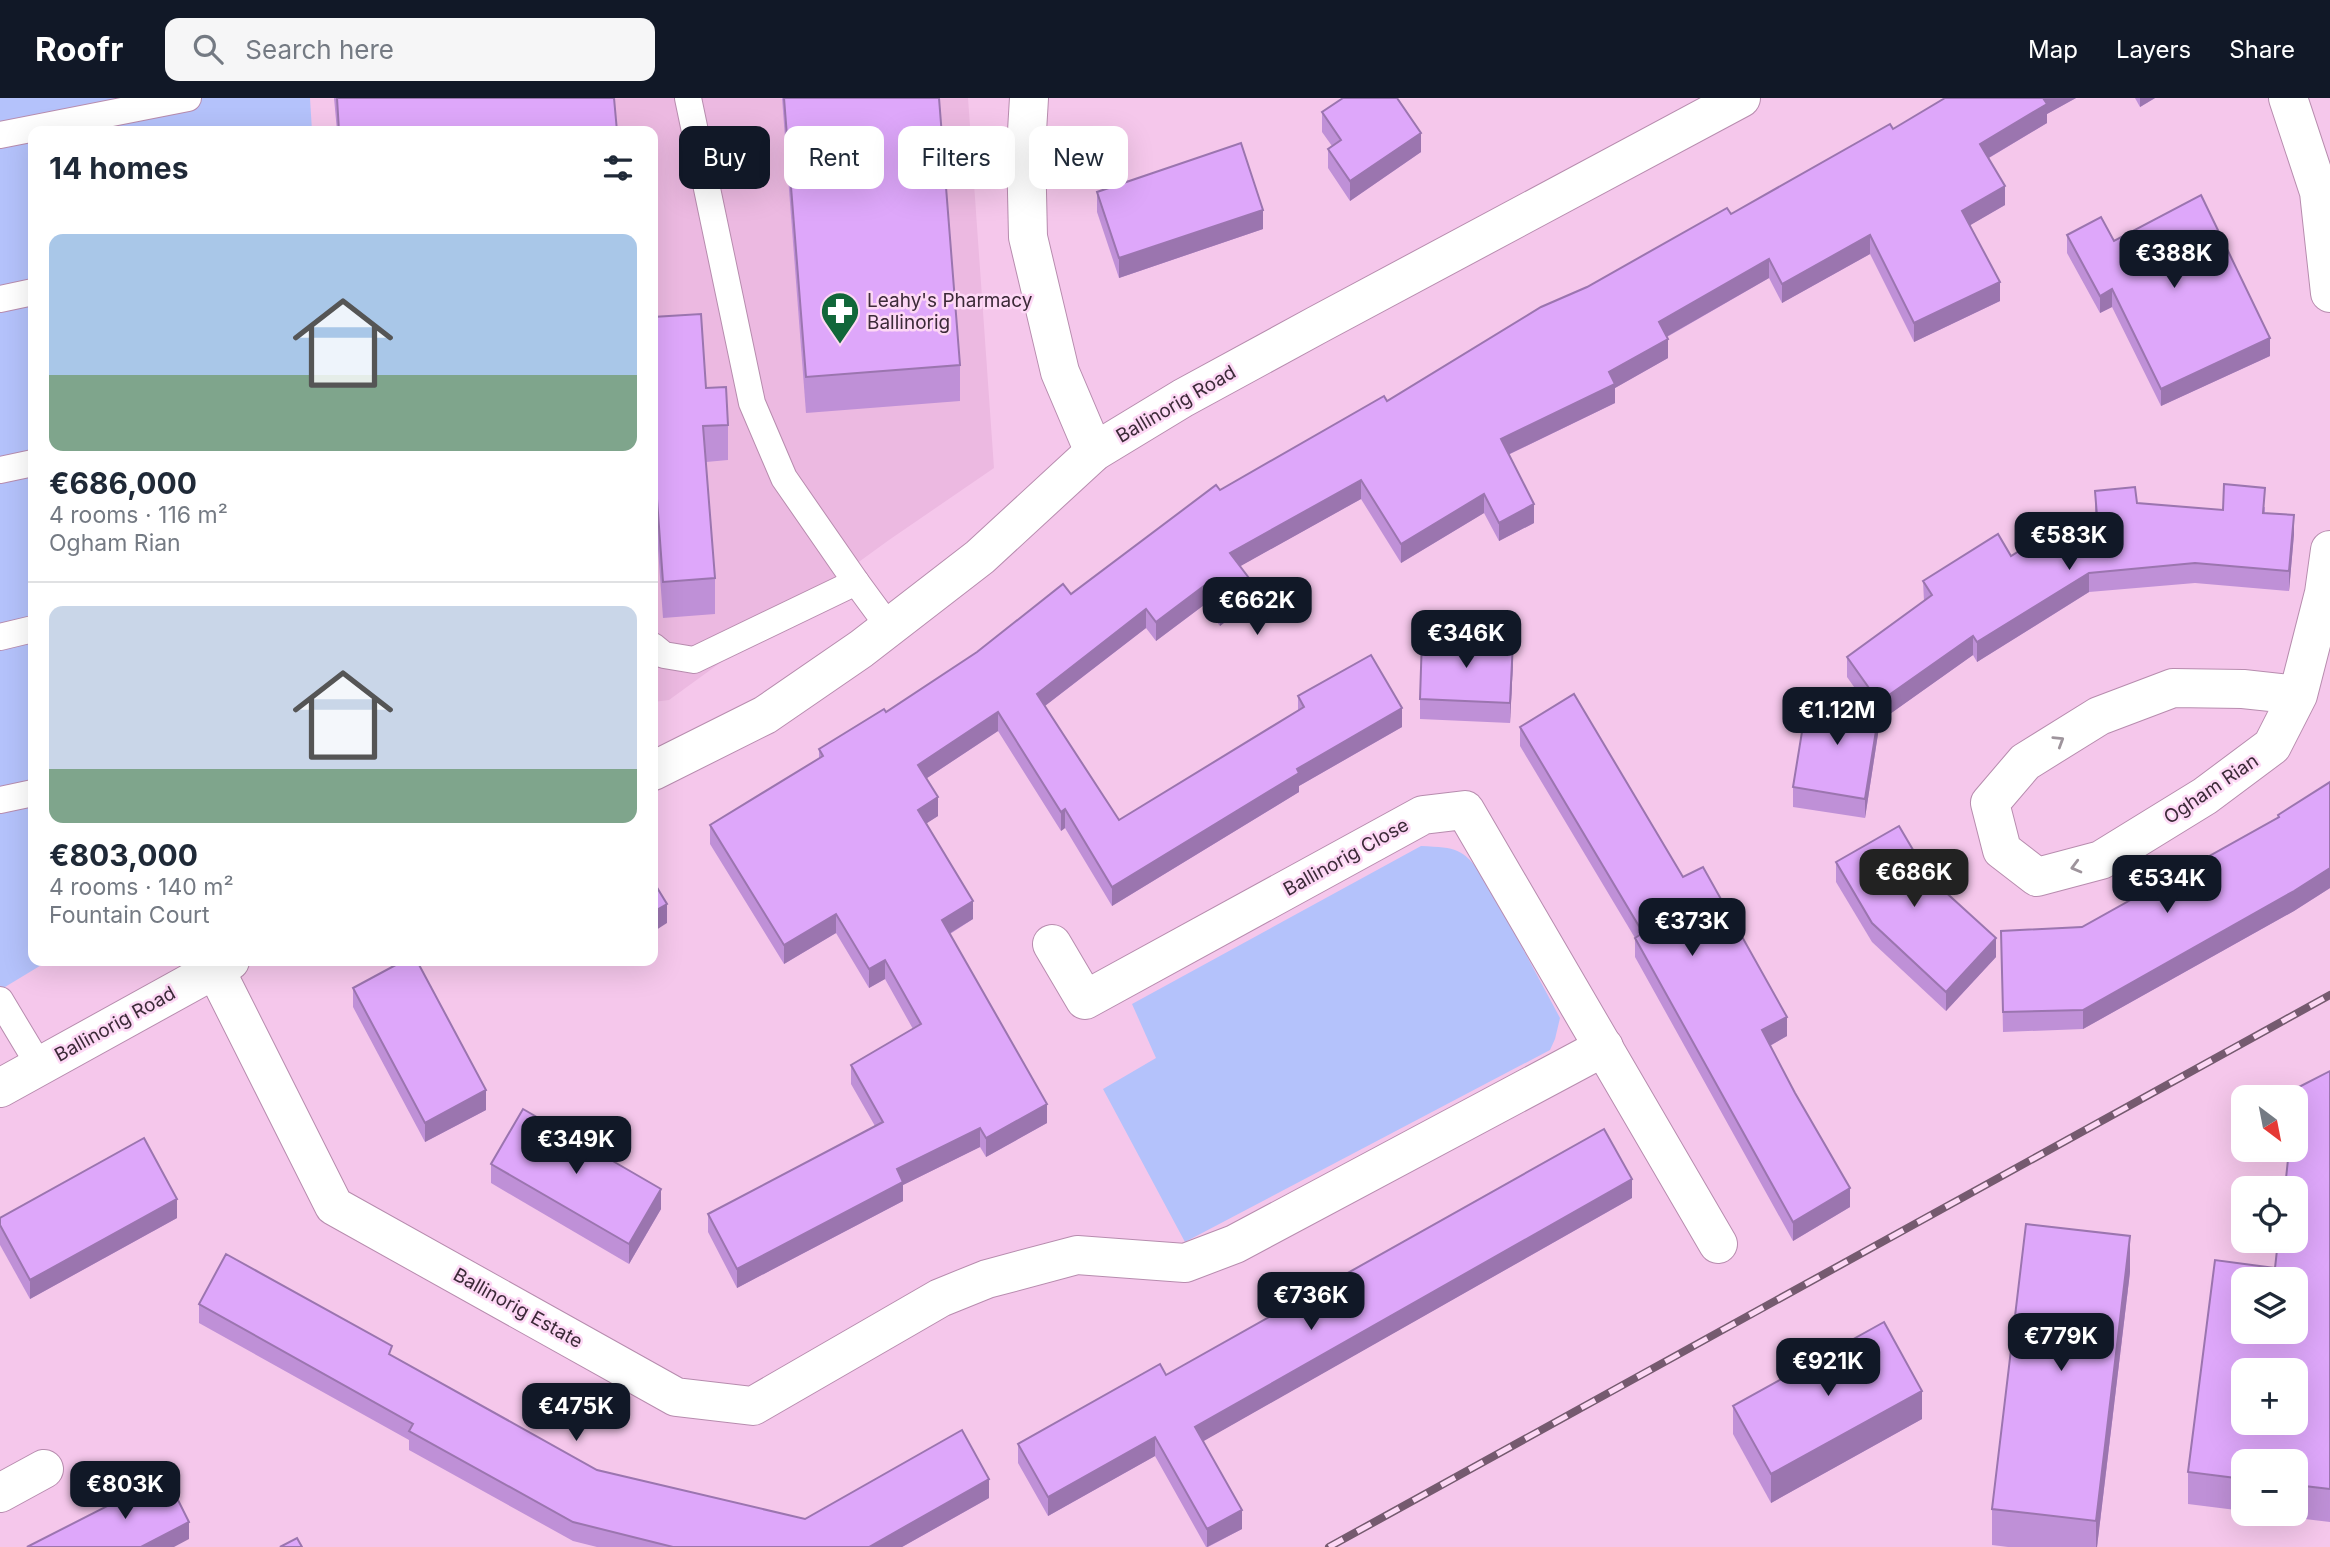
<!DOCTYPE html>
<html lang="en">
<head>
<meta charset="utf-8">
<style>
  body { margin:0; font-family:Inter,sans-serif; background:#f6f6f7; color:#1f2937; height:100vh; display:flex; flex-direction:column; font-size:26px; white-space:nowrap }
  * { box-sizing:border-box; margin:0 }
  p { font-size:23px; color:#747a83 }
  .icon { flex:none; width:38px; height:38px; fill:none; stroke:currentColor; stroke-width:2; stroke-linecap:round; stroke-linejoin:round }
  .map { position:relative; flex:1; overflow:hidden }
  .panel { position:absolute; left:28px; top:28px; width:630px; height:840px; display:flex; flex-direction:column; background:#fff; border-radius:14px; box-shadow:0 7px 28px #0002 }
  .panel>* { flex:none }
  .hud { position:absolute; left:679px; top:28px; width:665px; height:63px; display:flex; gap:14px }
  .needle { width:46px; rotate:148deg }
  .tools { position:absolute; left:2231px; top:987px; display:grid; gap:14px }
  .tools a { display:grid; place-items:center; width:77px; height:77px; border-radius:14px; background:#fff; box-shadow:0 7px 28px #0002; font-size:35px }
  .price { position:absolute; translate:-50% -60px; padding:0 16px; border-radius:14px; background:#111827; color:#fff; font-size:23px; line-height:46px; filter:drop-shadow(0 2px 4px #0008) }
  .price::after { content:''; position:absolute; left:50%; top:42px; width:21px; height:16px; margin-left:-10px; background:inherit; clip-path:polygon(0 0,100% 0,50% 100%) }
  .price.on { background:#222; color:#fff }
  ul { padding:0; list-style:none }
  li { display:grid; align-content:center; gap:14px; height:371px; padding:0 21px }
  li+li { border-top:2px solid #e0e1e3 }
  li span { display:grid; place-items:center; height:217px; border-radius:14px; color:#555 }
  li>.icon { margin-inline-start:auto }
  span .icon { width:126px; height:126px; fill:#fffc; stroke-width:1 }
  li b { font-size:30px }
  h2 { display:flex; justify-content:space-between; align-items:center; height:84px; padding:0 21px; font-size:30px }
  .chip { padding:0 24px; border-radius:14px; background:#fff; box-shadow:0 7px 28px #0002; font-size:24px; line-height:63px }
  .chip.on { background:#111827; color:#fff }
  header { display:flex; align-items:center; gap:42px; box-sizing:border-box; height:98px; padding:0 35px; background:#111827; color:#fff }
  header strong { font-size:33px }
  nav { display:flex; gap:38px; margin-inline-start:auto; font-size:24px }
  .search { width:490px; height:63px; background:#f6f6f7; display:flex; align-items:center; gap:18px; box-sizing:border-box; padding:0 24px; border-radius:14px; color:#747a83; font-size:26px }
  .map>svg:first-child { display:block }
</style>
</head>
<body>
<header>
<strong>Roofr</strong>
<div class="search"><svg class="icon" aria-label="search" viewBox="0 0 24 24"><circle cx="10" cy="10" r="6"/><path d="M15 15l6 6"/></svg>Search here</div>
<nav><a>Map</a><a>Layers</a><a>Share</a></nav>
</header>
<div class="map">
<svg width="2330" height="1449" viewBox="0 0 2330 1449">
  <rect width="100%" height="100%" fill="#f5c7eb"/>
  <path fill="#ecb9e1" d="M 342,0 L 968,0 L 994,370 L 889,442 L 669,602 L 653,604 L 653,33 L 343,33 Z"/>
  <g fill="#b4c2fb">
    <path d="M 0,0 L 310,0 L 312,33 L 33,33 L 33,863 L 48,863 L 0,892 Z"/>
    <path d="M 1421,748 C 1458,750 1460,749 1484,778 L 1560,920 L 1555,941 L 1550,952 L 1185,1144 L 1103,991 L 1156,960 L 1132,906 Z"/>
  </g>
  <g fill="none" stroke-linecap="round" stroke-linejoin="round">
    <g stroke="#b78cae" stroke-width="28">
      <g id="service">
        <path d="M 688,0 L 752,305 L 784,380 L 856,484"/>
        <path d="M 0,37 L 188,0"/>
        <path d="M 0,201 L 33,194"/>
        <path d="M 0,372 L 33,365"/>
        <path d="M 0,539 L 33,531"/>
        <path d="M 653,548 L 664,557 L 694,562 L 856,484 L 889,529"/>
        <path d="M 0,702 L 33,695"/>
        <path d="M 0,902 L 39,967"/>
      </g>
    </g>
    <g stroke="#b78cae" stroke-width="40">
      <g id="minor">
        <path d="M 1029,0 L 1026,50 L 1028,139 L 1060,274 L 1094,354"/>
        <path d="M 2288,0 L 2319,94 L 2330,195"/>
        <path d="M 2298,597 L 2243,591 L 2173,590 L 2099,618 L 2025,664 L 1990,705 L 2002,752 L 2037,779 L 2101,762 L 2205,698 L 2272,648 L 2298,597 L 2324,495 L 2330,452"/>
        <path d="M 1052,846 L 1085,902 L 1423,717 L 1465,712 L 1718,1146"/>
        <path d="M 215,871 L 334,1108 L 676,1299 L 753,1308 L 940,1200 L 987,1181 L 1077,1157 L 1185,1165 L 1235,1146 L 1604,949"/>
        <path d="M 0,1395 L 44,1371"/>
      </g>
    </g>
    <g stroke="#b78cae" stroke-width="40">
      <g id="tertiary">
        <path d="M 653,673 L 765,617 L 861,551 L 980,459 L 1094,354 L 1183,300 L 1317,227 L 1741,0"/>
        <path d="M 0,990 L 230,863"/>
      </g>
    </g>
    <use href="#service" stroke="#fff" stroke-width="26"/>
    <use href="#minor" stroke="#fff" stroke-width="38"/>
    <use href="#tertiary" stroke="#fff" stroke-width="38"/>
    <g stroke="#755a6f" stroke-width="8">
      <path id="rail" d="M 1329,1449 L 2330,897"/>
    </g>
    <use href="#rail" stroke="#fdd8f5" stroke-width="5" stroke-dasharray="16" stroke-linecap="butt"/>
  </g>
  <g fill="#bf90d7">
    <path d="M 334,0 L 614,0 L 617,33 L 337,33 Z"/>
    <path d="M 782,0 L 939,0 L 960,267 L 960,303 L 806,315 Z"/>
    <path d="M 1945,0 L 2076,0 L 2047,16 L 2047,25 L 1989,60 L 2005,107 L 1970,127 L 2000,203 L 1914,244 L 1870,156 L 1782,205 L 1769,180 L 1667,239 L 1668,260 L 1615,290 L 1615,305 L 1508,357 L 1534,425 L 1499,443 L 1484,415 L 1401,465 L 1361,401 L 1240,468 L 1252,503 L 1220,528 L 1204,507 L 1156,543 L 1146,530 L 1045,608 L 1119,722 L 1298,613 L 1298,598 L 1402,629 L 1299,688 L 1299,694 L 1112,808 L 1065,730 L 1061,733 L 998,633 L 927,680 L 938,718 L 926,725 L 973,821 L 950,836 L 1047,1025 L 986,1059 L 980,1049 L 903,1087 L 903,1103 L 737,1190 L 708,1134 L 708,1116 L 875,1028 L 851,986 L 851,967 L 913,931 L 885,881 L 869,890 L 836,835 L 784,866 L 710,746 L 710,727 L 819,660 L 819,651 L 886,614 L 1071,496 L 1220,392 L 1387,303 L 1587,189 L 1731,116 L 1893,31 Z"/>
    <path d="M 2135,0 L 2155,0 L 2140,9 Z"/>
    <path d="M 1322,14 L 1421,54 L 1350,103 L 1328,70 L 1328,51 L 1332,48 L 1322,34 Z"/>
    <path d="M 1097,94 L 1263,131 L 1119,180 L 1097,114 Z"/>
    <path d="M 2067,137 L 2114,143 L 2270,258 L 2161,308 L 2112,209 L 2100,215 L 2067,155 Z"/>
    <path d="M 653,219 L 706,290 L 728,327 L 728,362 L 706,364 L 715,480 L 715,516 L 663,520 L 657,437 L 653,437 Z"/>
    <path d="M 2095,393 L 2137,405 L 2223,412 L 2265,409 L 2265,415 L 2294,436 L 2289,493 L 2195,485 L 2089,494 L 1977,564 L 1973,557 L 1880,623 L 1865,720 L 1793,709 L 1793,689 L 1866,606 L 1847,579 L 1847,559 L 1924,503 L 1923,483 L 2011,458 L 2095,418 Z"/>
    <path d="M 1513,564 L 1510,625 L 1420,621 L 1420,601 Z"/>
    <path d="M 1520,629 L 1683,779 L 1787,938 L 1770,948 L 1850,1109 L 1793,1143 L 1635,859 L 1635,840 L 1520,648 Z"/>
    <path d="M 2330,684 L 2330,790 L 2294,813 L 2083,931 L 2003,934 L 2001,833 L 2082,829 L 2278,720 L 2278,717 Z"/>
    <path d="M 1836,764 L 1996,859 L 1946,913 L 1872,844 L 1836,784 Z"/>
    <path d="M 353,890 L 486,1012 L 425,1044 L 353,909 Z"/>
    <path d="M 2330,973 L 2330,1424 L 2264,1416 L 2296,1416 L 2296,1363 L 2244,1363 L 2244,1413 L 2188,1406 L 2188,1374 L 2275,1170 Z"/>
    <path d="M 491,1066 L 661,1111 L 629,1166 L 491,1085 Z"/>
    <path d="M 1632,1100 L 1203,1343 L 1242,1431 L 1208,1449 L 1206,1449 L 1155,1358 L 1048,1418 L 1018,1365 L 1018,1346 L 1166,1277 Z"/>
    <path d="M 0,1120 L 177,1120 L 30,1201 L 0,1147 Z"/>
    <path d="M 2130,1174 L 2097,1449 L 2008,1449 L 1992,1447 L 1992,1411 Z"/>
    <path d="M 199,1206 L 392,1258 L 597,1372 L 805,1421 L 989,1400 L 902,1449 L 597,1449 L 573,1443 L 409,1352 L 409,1342 L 199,1225 Z"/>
    <path d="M 1733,1308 L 1922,1321 L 1771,1405 L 1733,1336 Z"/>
  </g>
  <g fill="#9b75af">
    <path d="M 2043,0 L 2076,0 L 2047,16 L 2047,25 L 1980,65 L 1980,46 Z"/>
    <path d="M 2140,0 L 2155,0 L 2140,9 Z"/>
    <path d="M 1421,35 L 1421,54 L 1350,103 L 1350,83 Z"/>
    <path d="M 2005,88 L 2005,107 L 1962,132 L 1962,113 Z"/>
    <path d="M 1263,112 L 1263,131 L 1119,180 L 1119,160 Z"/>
    <path d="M 1870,137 L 1870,156 L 1782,205 L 1782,186 Z"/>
    <path d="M 1769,161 L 1769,180 L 1659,243 L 1659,224 Z"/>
    <path d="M 2000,184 L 2000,203 L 1914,244 L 1914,225 Z"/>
    <path d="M 2112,191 L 2112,209 L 2100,215 L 2100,198 Z"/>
    <path d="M 2270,240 L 2270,258 L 2161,308 L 2161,291 Z"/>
    <path d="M 1668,241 L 1668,260 L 1615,290 L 1615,305 L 1501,360 L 1501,341 L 1609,274 Z"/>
    <path d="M 1361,382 L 1361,401 L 1230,474 L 1230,455 Z"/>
    <path d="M 1484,396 L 1484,415 L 1401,465 L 1401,446 Z"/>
    <path d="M 1534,406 L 1534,425 L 1499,443 L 1499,425 Z"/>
    <path d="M 2294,417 L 2294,436 L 2289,493 L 2289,473 Z"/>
    <path d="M 2089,475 L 2089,494 L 1977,564 L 1977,544 Z"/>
    <path d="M 1252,484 L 1252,503 L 1220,528 L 1220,509 Z"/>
    <path d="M 1204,488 L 1204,507 L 1156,543 L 1156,524 Z"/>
    <path d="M 1146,511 L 1146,530 L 1037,614 L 1037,596 Z"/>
    <path d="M 1973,538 L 1973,557 L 1880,623 L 1865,720 L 1865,701 L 1879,616 L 1879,604 Z"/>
    <path d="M 1513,544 L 1513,564 L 1510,625 L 1510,605 Z"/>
    <path d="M 1402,610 L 1402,629 L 1299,688 L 1299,694 L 1112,808 L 1112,789 L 1297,671 Z"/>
    <path d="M 998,614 L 998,633 L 918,686 L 918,667 Z"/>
    <path d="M 938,699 L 938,718 L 918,731 L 918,712 Z"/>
    <path d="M 1065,711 L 1065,730 L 1061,733 L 1061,714 Z"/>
    <path d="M 2330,770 L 2330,790 L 2294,813 L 2083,931 L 2083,912 Z"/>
    <path d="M 973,803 L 973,821 L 942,840 L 942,822 Z"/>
    <path d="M 667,806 L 667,825 L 653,834 L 653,814 Z"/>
    <path d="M 836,816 L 836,835 L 784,866 L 784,847 Z"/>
    <path d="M 1996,840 L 1996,859 L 1946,913 L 1946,894 Z"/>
    <path d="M 885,862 L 885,881 L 869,890 L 869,871 Z"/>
    <path d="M 1787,919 L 1787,938 L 1762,952 L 1762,932 Z"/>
    <path d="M 486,992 L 486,1012 L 425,1044 L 425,1025 Z"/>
    <path d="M 1047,1006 L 1047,1025 L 986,1059 L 986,1040 Z"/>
    <path d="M 980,1030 L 980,1049 L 903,1087 L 903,1103 L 737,1190 L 737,1171 L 897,1071 Z"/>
    <path d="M 1632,1081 L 1632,1100 L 1195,1348 L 1195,1329 Z"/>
    <path d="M 1850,1090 L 1850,1109 L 1793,1143 L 1793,1124 Z"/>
    <path d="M 661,1091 L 661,1111 L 629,1166 L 629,1146 Z"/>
    <path d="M 177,1101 L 177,1120 L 30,1201 L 30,1182 Z"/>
    <path d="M 2130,1138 L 2130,1174 L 2097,1449 L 2096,1449 L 2096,1423 Z"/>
    <path d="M 1922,1293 L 1922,1321 L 1771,1405 L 1771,1376 Z"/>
    <path d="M 1155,1339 L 1155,1358 L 1048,1418 L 1048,1399 Z"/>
    <path d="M 989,1381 L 989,1400 L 902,1449 L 869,1449 Z"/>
    <path d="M 1242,1412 L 1242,1431 L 1207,1449 L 1207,1431 Z"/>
    <path d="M 189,1424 L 189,1441 L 174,1449 L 141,1449 Z"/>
  </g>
  <g fill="#dea7fa" stroke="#9b75af" stroke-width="2" fill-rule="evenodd">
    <path d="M 337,0 L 614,0 L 617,33 L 339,33 Z"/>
    <path d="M 784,0 L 939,0 L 960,267 L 806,279 Z"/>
    <path d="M 1343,0 L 1397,0 L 1421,35 L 1350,83 L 1328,51 L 1341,42 L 1322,14 Z"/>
    <path d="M 1945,0 L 2043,0 L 2047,6 L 1980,46 L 2005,88 L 1962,113 L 2000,184 L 1914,225 L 1870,137 L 1782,186 L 1769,161 L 1659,224 L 1668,241 L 1609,274 L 1615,286 L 1501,341 L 1534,406 L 1499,425 L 1484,396 L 1401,446 L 1361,382 L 1230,455 L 1252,484 L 1220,509 L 1204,488 L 1156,524 L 1146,511 L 1037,596 L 1119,722 L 1304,609 L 1298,598 L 1371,557 L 1402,610 L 1297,671 L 1299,675 L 1112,789 L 1065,711 L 1061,714 L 998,614 L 918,667 L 938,699 L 918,712 L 973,803 L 942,822 L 1047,1006 L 986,1040 L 980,1030 L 897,1071 L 903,1084 L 737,1171 L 708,1116 L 883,1024 L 851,967 L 921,926 L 885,862 L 869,871 L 836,816 L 784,847 L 710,727 L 823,658 L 819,651 L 884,611 L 886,614 L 977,554 L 1063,486 L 1071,496 L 1216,387 L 1220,392 L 1384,298 L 1387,303 L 1541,209 L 1587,189 L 1727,110 L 1731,116 L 1890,26 L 1893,31 Z"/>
    <path d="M 1241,45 L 1263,112 L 1119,160 L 1097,94 Z"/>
    <path d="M 2201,97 L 2270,240 L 2161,291 L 2112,191 L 2100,198 L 2067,137 L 2101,119 L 2114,143 Z"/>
    <path d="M 701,216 L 706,290 L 726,289 L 728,327 L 703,328 L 715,480 L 663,484 L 657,401 L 653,401 L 653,219 Z"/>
    <path d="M 2224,386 L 2265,390 L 2263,415 L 2294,417 L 2289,473 L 2195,465 L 2089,475 L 1977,544 L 1973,538 L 1879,604 L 1847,559 L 1932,497 L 1923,483 L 1998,436 L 2011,458 L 2072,420 L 2097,418 L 2095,393 L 2135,389 L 2137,405 L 2223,412 Z"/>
    <path d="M 1422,540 L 1513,544 L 1510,605 L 1420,601 Z"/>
    <path d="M 1574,596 L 1683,779 L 1703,769 L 1787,919 L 1762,932 L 1795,995 L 1850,1090 L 1793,1124 L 1635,840 L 1643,835 L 1520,629 Z"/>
    <path d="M 1808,597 L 1880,608 L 1865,701 L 1793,689 Z"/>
    <path d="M 2330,684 L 2330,770 L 2294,793 L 2083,912 L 2003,914 L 2001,833 L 2082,829 L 2279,719 L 2278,717 Z"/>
    <path d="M 1899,728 L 1929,779 L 1996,840 L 1946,894 L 1872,825 L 1836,764 Z"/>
    <path d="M 653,783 L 667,806 L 653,814 Z"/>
    <path d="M 403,863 L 417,863 L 486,992 L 425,1025 L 353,890 Z"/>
    <path d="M 2330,973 L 2330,1391 L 2296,1387 L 2296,1363 L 2244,1363 L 2244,1381 L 2188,1374 L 2215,1162 L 2275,1170 L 2278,1143 L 2296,1143 L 2296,1090 L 2285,1090 L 2289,1052 L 2296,1052 L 2296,999 L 2297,990 ZM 2244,1181 L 2296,1181 L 2296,1234 L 2244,1234 ZM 2244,1272 L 2296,1272 L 2296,1325 L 2244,1325 Z"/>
    <path d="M 523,1011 L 661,1091 L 629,1146 L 491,1066 Z"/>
    <path d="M 1604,1031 L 1632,1081 L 1195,1329 L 1242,1412 L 1207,1431 L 1155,1339 L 1048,1399 L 1018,1346 L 1160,1266 L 1166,1277 Z"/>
    <path d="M 144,1040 L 177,1101 L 30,1182 L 0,1127 L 0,1120 Z"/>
    <path d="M 2026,1126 L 2130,1138 L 2096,1423 L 1992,1411 Z"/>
    <path d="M 226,1156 L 392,1248 L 389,1256 L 597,1372 L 805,1421 L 962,1332 L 989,1381 L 869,1449 L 673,1449 L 573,1424 L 409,1333 L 413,1326 L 199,1206 Z"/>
    <path d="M 1884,1224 L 1922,1293 L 1771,1376 L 1733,1308 Z"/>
    <path d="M 166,1378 L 189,1424 L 141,1449 L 27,1449 Z"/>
    <path d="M 297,1440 L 302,1449 L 280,1449 Z"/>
  </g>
  <defs><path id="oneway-chevron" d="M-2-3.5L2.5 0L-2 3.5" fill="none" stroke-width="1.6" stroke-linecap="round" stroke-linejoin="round" transform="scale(1.75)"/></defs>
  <g stroke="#9e949c">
    <use href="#oneway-chevron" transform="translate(2059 643) rotate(-32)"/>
    <use href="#oneway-chevron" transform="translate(2076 769) rotate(165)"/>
  </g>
  <defs>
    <g id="pharmacy-pin" transform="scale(2.0125)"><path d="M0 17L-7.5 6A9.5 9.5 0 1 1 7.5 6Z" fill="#116739" stroke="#fdd8f5"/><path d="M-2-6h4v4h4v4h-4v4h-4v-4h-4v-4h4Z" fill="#fff"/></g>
  </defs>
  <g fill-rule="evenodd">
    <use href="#pharmacy-pin" x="840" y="213"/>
  </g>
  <g text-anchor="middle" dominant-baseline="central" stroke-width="5" stroke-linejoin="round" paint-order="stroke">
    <g font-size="19" fill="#3c2a38" stroke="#fdd8f5" text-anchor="start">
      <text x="867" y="202">Leahy's Pharmacy<tspan x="867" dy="22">Ballinorig</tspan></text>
    </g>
    <g font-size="19" fill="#3c2a38" stroke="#fdd8f5">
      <text transform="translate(1176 306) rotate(-30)">Ballinorig Road</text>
      <text transform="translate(2211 691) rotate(-34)">Ogham Rian</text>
      <text transform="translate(1346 759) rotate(-29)">Ballinorig Close</text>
      <text transform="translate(115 926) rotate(-29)">Ballinorig Road</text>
      <text transform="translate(518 1210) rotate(29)">Ballinorig Estate</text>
    </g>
  </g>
</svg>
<div class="tools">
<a><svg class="needle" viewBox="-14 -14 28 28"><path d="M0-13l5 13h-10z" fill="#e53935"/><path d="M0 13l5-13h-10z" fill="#747a83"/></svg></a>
<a><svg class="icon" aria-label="locate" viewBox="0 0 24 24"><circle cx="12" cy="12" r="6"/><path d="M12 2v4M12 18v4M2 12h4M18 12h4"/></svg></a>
<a><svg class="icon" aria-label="layers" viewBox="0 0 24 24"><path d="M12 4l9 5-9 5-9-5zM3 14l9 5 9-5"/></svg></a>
<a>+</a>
<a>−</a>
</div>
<b class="price" style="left:2174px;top:192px">€388K</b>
<b class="price" style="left:2069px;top:474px">€583K</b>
<b class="price" style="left:1257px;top:539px">€662K</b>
<b class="price" style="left:1466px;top:572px">€346K</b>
<b class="price" style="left:1837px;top:649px">€1.12M</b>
<b class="price on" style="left:1914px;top:811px">€686K</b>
<b class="price" style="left:2167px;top:817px">€534K</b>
<b class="price" style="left:1692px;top:860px">€373K</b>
<b class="price" style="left:576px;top:1078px">€349K</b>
<b class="price" style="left:1311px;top:1234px">€736K</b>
<b class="price" style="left:2061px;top:1275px">€779K</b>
<b class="price" style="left:1828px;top:1300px">€921K</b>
<b class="price" style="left:576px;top:1345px">€475K</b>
<b class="price" style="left:125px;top:1423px">€803K</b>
<div class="hud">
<a class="chip on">Buy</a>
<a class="chip">Rent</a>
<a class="chip">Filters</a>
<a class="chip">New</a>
</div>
<section class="panel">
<h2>14 homes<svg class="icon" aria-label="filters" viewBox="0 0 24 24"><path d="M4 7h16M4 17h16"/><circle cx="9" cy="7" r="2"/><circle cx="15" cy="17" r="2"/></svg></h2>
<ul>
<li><span style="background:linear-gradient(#a9c7e8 65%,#7fa58c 0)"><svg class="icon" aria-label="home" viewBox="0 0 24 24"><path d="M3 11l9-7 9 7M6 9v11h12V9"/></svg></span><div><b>€686,000</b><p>4 rooms · 116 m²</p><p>Ogham Rian</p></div></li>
<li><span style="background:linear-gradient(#c9d6e8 75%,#7fa58c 0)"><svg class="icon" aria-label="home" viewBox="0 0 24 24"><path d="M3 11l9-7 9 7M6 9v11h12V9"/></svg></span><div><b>€803,000</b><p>4 rooms · 140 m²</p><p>Fountain Court</p></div></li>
</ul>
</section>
</div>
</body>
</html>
